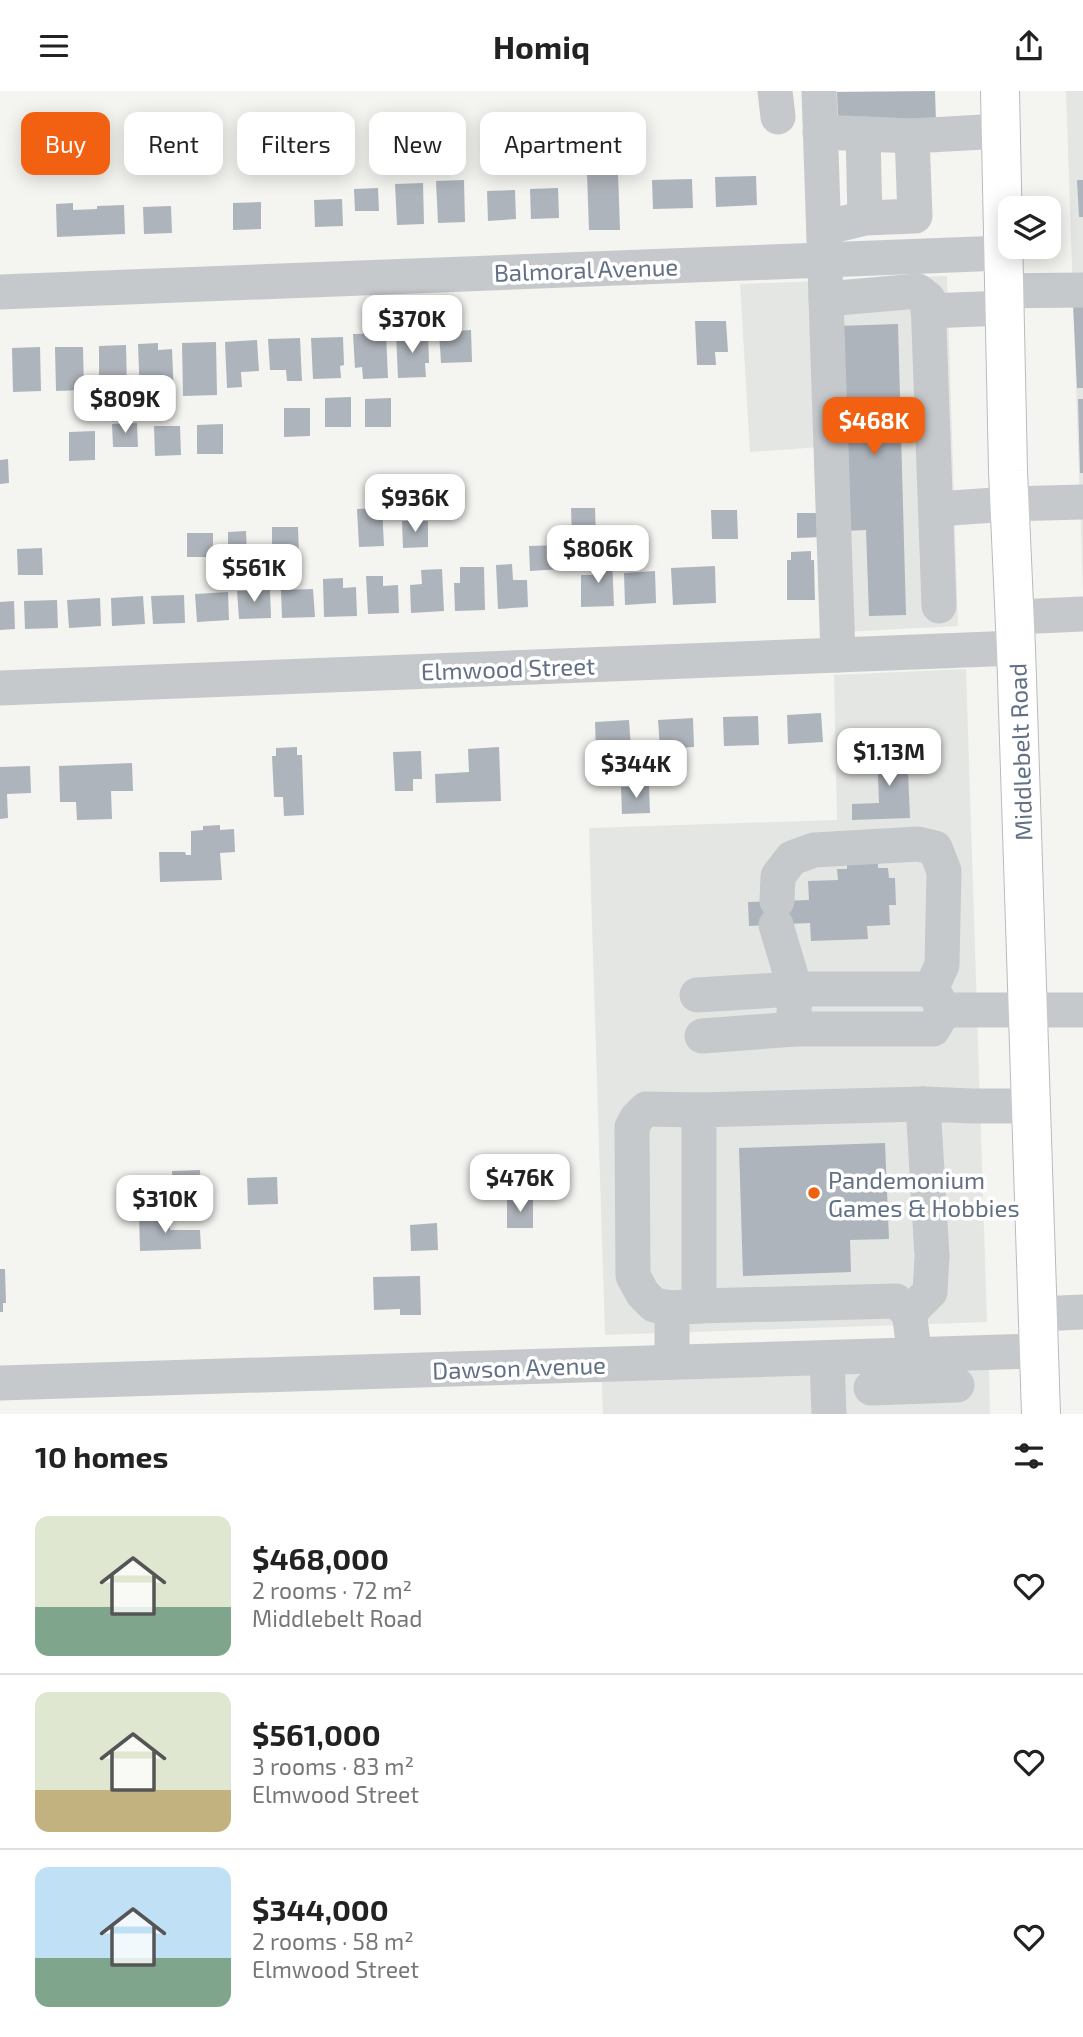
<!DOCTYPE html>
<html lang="en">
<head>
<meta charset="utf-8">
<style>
  body { margin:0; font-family:"Exo 2",sans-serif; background:#f2f2f2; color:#222; height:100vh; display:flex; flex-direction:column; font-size:26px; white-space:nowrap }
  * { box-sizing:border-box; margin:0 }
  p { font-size:23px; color:#767676 }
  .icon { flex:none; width:38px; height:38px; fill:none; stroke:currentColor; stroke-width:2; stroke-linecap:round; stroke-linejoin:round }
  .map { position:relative; height:1323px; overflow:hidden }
  .panel { display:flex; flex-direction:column; background:#fff; flex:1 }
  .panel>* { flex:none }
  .guide { position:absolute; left:21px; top:21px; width:700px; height:63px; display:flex; gap:14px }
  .controls { position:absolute; left:998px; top:105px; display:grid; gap:14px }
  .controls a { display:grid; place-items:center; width:63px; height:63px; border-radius:14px; background:#fff; box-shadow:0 4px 18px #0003; font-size:35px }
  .price { position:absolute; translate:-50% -60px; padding:0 16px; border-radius:14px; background:#fff; color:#222; font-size:23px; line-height:46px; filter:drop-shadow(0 2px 4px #0008) }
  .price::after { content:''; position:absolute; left:50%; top:42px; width:21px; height:16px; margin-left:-10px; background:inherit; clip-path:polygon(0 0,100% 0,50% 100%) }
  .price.on { background:#f26112; color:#fff }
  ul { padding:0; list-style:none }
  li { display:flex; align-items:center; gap:21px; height:175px; padding:0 35px }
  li+li { border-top:2px solid #e0e0e0 }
  li span { display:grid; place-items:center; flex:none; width:196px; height:140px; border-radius:14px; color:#555 }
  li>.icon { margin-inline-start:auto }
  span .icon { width:84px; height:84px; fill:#fffc; stroke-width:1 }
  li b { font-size:30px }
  h2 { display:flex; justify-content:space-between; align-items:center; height:84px; padding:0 35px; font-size:30px }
  .pill { padding:0 24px; border-radius:14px; background:#fff; box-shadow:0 4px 18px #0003; font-size:24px; line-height:63px }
  .pill.on { background:#f26112; color:#fff }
  header { display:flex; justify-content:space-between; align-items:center; height:91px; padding:0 35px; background:#fff; font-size:32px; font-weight:700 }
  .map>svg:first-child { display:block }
</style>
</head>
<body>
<header><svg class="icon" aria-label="menu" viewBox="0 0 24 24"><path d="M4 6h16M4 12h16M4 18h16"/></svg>Homiq<svg class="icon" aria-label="share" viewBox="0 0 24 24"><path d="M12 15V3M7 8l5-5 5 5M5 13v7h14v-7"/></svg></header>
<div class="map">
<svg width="1083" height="1323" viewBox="0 0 1083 1323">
  <rect width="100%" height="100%" fill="#f4f5f0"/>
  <g fill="#e4e6e3">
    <path d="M 1066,0 L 1083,0 L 1083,501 Z"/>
    <path d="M 947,185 L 958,535 L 825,542 L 821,356 L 750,361 L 740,193 Z"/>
    <path d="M 966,578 L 987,1231 L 605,1244 L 589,737 L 837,729 L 834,584 Z"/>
    <path d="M 601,1273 L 989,1278 L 990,1323 L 603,1323 Z"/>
  </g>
  <g fill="#aeb4bb">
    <path d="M 935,0 L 936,31 L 838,35 L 837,1 Z"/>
    <path d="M 618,82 L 620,139 L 589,139 L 587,83 Z"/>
    <path d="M 756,85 L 757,114 L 716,116 L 715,86 Z"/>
    <path d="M 692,88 L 693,117 L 653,118 L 652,89 Z"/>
    <path d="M 464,89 L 465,131 L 438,132 L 436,90 Z"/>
    <path d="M 1077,89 L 1083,89 L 1083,126 L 1079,126 Z"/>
    <path d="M 423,92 L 424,133 L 397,134 L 395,93 Z"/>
    <path d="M 378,97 L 379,120 L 355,120 L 354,98 Z"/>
    <path d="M 558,97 L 559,127 L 531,128 L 530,98 Z"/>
    <path d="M 515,99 L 516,128 L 488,130 L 487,100 Z"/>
    <path d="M 342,108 L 343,135 L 315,136 L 314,109 Z"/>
    <path d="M 261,111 L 261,138 L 233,139 L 233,112 Z"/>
    <path d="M 73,112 L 73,119 L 97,118 L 97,115 L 124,114 L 125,143 L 57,146 L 56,113 Z"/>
    <path d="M 171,115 L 172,142 L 144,143 L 143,116 Z"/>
    <path d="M 1083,212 L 1083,297 L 1077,297 L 1073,213 Z"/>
    <path d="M 695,230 L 726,230 L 728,261 L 715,261 L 716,274 L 697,274 Z"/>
    <path d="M 898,233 L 906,524 L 869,525 L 866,439 L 844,440 L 838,235 Z"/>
    <path d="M 471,239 L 472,271 L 441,272 L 439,241 Z"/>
    <path d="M 386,242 L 388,287 L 363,288 L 362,276 L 355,277 L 353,243 Z"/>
    <path d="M 428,242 L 429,272 L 425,272 L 426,286 L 398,287 L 396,243 Z"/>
    <path d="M 343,246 L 344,274 L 340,275 L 341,287 L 313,288 L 311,247 Z"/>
    <path d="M 300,247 L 302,290 L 287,290 L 286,279 L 270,279 L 268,248 Z"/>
    <path d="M 257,249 L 259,280 L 241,281 L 242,296 L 227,297 L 225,251 Z"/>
    <path d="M 216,251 L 217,304 L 183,305 L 182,252 Z"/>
    <path d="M 158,252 L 158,259 L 172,258 L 174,306 L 140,307 L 138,253 Z"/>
    <path d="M 126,254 L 127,297 L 99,298 L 99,255 Z"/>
    <path d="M 40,256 L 41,300 L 13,301 L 12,257 Z"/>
    <path d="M 55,256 L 83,256 L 84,299 L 56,300 Z"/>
    <path d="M 351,306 L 351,336 L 325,336 L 325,307 Z"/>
    <path d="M 391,307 L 391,336 L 365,336 L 365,308 Z"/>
    <path d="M 1078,308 L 1083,308 L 1083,382 L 1080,382 Z"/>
    <path d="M 284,317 L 310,317 L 310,345 L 284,346 Z"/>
    <path d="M 137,332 L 138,356 L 113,356 L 112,333 Z"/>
    <path d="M 223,333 L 223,363 L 197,363 L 197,334 Z"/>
    <path d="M 154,335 L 180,335 L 181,364 L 155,365 Z"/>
    <path d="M 95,340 L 95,369 L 69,370 L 69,341 Z"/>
    <path d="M 8,368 L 9,392 L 0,393 L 0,369 Z"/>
    <path d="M 382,417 L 384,455 L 359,456 L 357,418 Z"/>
    <path d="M 571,417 L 595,417 L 596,446 L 572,446 Z"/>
    <path d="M 711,419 L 737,419 L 738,448 L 712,448 Z"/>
    <path d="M 797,422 L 823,422 L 823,446 L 797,447 Z"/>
    <path d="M 402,430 L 428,430 L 428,456 L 403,457 Z"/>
    <path d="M 272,436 L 298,436 L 299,465 L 272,466 Z"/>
    <path d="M 246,440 L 247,465 L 228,465 L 228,441 Z"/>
    <rect x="187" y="442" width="26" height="24"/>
    <path d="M 559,454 L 560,478 L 530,480 L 529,455 Z"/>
    <path d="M 42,457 L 43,484 L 18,484 L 17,458 Z"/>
    <path d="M 811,460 L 811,469 L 814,469 L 815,509 L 787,509 L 787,469 L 791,469 L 791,461 Z"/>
    <path d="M 593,467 L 612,467 L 614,515 L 581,516 L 581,484 L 593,484 Z"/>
    <path d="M 512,473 L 513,489 L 527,489 L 528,516 L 498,518 L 496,474 Z"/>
    <path d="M 715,475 L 716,512 L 673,514 L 671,477 Z"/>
    <path d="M 460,476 L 484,476 L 485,519 L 455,520 L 454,492 L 460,492 Z"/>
    <path d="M 442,478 L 444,520 L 411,522 L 410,494 L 422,493 L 421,479 Z"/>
    <path d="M 655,480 L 656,512 L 625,514 L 624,482 Z"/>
    <path d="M 366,485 L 383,485 L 383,495 L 398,494 L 399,522 L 368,523 Z"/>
    <path d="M 343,487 L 343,497 L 356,496 L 357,525 L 324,526 L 323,488 Z"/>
    <path d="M 313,498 L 315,526 L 282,527 L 281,499 Z"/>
    <path d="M 270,499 L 271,527 L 239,528 L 237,500 Z"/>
    <path d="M 228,501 L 229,529 L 197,531 L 195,503 Z"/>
    <path d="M 184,504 L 185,532 L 153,533 L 151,505 Z"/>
    <path d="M 143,505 L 145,533 L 112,535 L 111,507 Z"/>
    <path d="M 100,507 L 101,535 L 69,537 L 67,509 Z"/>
    <path d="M 57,509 L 58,537 L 25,538 L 24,510 Z"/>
    <path d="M 14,510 L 15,538 L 0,539 L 0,511 Z"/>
    <path d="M 821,622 L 823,651 L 788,653 L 787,624 Z"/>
    <path d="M 758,625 L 759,654 L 724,655 L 723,626 Z"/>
    <path d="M 693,627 L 694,656 L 660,658 L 658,629 Z"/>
    <path d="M 629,629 L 631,658 L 596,660 L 595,631 Z"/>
    <path d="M 297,656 L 297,664 L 302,664 L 304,724 L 284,725 L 283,706 L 274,706 L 272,665 L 276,665 L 276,657 Z"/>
    <path d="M 499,656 L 501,710 L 436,712 L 435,683 L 469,681 L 468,658 Z"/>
    <path d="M 907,657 L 910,727 L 852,729 L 852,713 L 879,712 L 877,658 Z"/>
    <path d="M 421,660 L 422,688 L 413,688 L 413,700 L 395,700 L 393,661 Z"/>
    <path d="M 132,672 L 133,700 L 111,700 L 112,728 L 77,729 L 76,711 L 60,711 L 59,675 Z"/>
    <path d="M 30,675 L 31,702 L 7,703 L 8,727 L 0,728 L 0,676 Z"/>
    <path d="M 649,695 L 650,722 L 622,723 L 621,696 Z"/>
    <path d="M 220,734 L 220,739 L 234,738 L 235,761 L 220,762 L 222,789 L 160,791 L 159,761 L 185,761 L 186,764 L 191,764 L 191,740 L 203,739 L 203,735 Z"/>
    <path d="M 878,770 L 878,777 L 888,777 L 889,787 L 895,787 L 896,814 L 889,814 L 890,834 L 867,835 L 868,848 L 811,850 L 810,832 L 749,835 L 748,811 L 809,809 L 808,790 L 838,789 L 837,778 L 847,778 L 847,771 Z"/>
    <path d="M 885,1052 L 889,1148 L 850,1149 L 851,1181 L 743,1185 L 739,1057 Z"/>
    <path d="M 200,1079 L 201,1114 L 173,1115 L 172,1080 Z"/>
    <path d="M 277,1086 L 278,1113 L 248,1114 L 247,1087 Z"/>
    <rect x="507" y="1109" width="26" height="28"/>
    <path d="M 170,1123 L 170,1139 L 200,1139 L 201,1158 L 140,1160 L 139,1124 Z"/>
    <path d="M 437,1132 L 438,1159 L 411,1160 L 410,1134 Z"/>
    <path d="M 0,1178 L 5,1178 L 6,1212 L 3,1212 L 3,1221 L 0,1221 Z"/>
    <path d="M 420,1185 L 421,1224 L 400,1224 L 400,1218 L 374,1219 L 373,1186 Z"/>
  </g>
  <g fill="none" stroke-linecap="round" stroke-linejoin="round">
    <g stroke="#b8bbbf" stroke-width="40">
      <path id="major" d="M 1000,0 L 1008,380 L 1016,557 L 1041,1323"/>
    </g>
    <g stroke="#c6c9cc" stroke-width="35">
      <path d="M 775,0 L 778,26"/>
      <path d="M 819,0 L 838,564"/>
      <path d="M 820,41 L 912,45"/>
      <path d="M 863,43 L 865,127"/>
      <path d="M 824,137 L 865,127 L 915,125 L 912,45 L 1001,40"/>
      <path d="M 1004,200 L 1083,199"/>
      <path d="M 0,201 L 1003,162"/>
      <path d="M 826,208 L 918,200 L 928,208 L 939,515"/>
      <path d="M 928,220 L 1005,217"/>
      <path d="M 936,418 L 1010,413 L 1083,411"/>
      <path d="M 1015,526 L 1083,523"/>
      <path d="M 0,597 L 1016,557"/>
      <path d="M 777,810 L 778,785 L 792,767 L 814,759 L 918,753 L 935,757 L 944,780 L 942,874 L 931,898"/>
      <path d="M 776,834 L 795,898 L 794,921"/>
      <path d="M 933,900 L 944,919 L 1083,919"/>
      <path d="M 697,904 L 795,898 L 931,898"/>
      <path d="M 702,945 L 795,938 L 933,938 L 944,919"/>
      <path d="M 699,1215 L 699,1019 L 923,1013"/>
      <path d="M 672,1217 L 654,1214 L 643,1203 L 633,1185 L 632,1036 L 637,1027 L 646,1018 L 699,1019"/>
      <path d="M 909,1222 L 930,1201 L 932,1165 L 923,1013 L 973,1015 L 1031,1015"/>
      <path d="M 1037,1223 L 1083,1221"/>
      <path d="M 827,1267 L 829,1323"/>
      <path d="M 672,1271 L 672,1217 L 699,1215 L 896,1210 L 909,1222 L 915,1264"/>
      <path d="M 0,1292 L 1038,1260"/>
      <path d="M 871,1297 L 957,1294"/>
    </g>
    <use href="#major" stroke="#fff" stroke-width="38"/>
  </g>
  <circle fill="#f26112" stroke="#fff" stroke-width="2.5" cx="814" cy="1102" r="7"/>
  <g text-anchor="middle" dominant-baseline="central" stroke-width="7" stroke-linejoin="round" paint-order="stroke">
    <g font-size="24" fill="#617084" stroke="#fff">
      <text transform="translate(586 178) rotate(-2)">Balmoral Avenue</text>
      <text transform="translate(508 577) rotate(-2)">Elmwood Street</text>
      <text transform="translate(1020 661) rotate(-92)">Middlebelt Road</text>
      <text transform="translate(519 1276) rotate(-2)">Dawson Avenue</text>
    </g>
    <g font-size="24" fill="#617084" stroke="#fff" text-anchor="start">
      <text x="828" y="1088">Pandemonium<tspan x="828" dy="28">Games &amp; Hobbies</tspan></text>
    </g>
  </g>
</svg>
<div class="controls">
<a><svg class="icon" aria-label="layers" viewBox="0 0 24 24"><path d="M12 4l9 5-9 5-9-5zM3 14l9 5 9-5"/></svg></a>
</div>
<b class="price" style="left:412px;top:264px">$370K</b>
<b class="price" style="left:125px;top:344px">$809K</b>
<b class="price on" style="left:874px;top:366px">$468K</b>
<b class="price" style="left:415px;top:443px">$936K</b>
<b class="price" style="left:598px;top:494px">$806K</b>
<b class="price" style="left:254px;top:513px">$561K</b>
<b class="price" style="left:889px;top:697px">$1.13M</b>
<b class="price" style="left:636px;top:709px">$344K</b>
<b class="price" style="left:520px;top:1123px">$476K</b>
<b class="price" style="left:165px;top:1144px">$310K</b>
<div class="guide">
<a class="pill on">Buy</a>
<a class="pill">Rent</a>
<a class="pill">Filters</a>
<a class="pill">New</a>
<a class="pill">Apartment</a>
</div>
</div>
<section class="panel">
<h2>10 homes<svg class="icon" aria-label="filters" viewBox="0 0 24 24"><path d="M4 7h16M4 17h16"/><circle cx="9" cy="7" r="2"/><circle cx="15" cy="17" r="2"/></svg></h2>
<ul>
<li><span style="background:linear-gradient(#dfe7d0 65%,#7fa58c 0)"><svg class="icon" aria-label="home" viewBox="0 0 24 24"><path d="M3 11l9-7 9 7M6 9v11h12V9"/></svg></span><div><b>$468,000</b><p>2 rooms · 72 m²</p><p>Middlebelt Road</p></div><svg class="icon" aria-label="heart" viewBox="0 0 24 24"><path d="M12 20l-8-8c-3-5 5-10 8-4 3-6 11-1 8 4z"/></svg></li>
<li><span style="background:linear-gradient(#dfe7d0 70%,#c2b280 0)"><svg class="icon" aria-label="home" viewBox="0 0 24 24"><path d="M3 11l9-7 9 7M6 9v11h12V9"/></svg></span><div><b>$561,000</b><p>3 rooms · 83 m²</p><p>Elmwood Street</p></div><svg class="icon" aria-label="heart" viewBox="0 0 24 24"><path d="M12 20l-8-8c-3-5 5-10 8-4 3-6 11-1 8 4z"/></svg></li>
<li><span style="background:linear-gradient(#bfe0f5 65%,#7fa58c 0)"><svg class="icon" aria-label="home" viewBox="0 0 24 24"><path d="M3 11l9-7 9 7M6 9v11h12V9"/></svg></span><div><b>$344,000</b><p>2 rooms · 58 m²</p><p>Elmwood Street</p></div><svg class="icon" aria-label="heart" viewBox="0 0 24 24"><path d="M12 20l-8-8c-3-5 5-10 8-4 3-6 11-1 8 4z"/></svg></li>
</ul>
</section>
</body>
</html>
